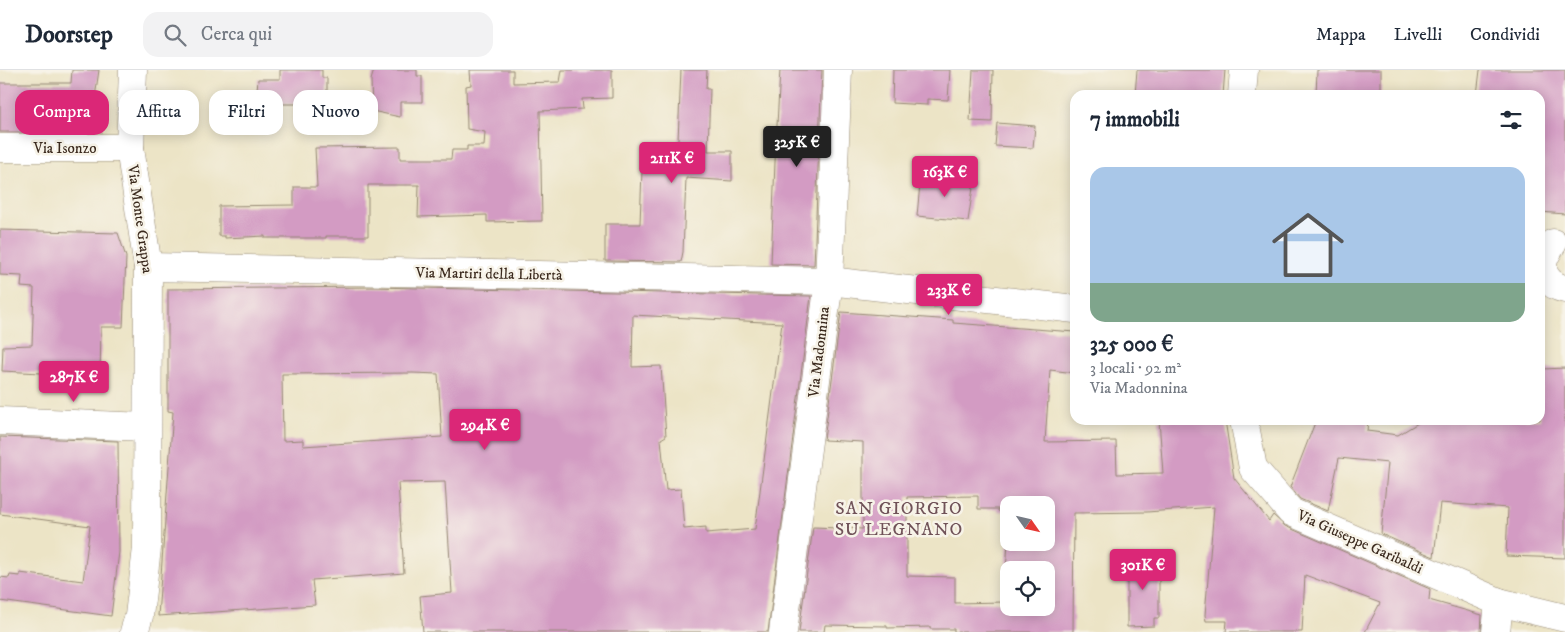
<!DOCTYPE html>
<html lang="it">
<head>
<meta charset="utf-8">
<style>
  body { margin:0; font-family:"IM FELL DW Pica",serif; background:#f2f2f3; color:#1f2937; height:100vh; display:flex; flex-direction:column; font-size:19px; white-space:nowrap }
  * { box-sizing:border-box; margin:0 }
  p { font-size:16px; color:#747a83 }
  .icon { flex:none; width:28px; height:28px; fill:none; stroke:currentColor; stroke-width:2; stroke-linecap:round; stroke-linejoin:round }
  .map { position:relative; flex:1; overflow:hidden }
  .sheet { position:absolute; left:1070px; top:20px; width:475px; height:335px; display:flex; flex-direction:column; background:#fff; border-radius:15px; box-shadow:0 2px 12px #0003 }
  .sheet>* { flex:none }
  .top-card { position:absolute; left:15px; top:20px; width:475px; height:45px; display:flex; gap:10px }
  .needle { width:32px; rotate:124deg }
  .controls { position:absolute; left:1000px; top:426px; display:grid; gap:10px }
  .controls a { display:grid; place-items:center; width:55px; height:55px; border-radius:10px; background:#fff; box-shadow:0 2px 12px #0003; font-size:25px }
  .price { position:absolute; translate:-50% -42px; padding:0 11px; border-radius:5px; background:#db2777; color:#fff; font-size:16px; line-height:32px; filter:drop-shadow(0 1px 2px #0008) }
  .price::after { content:''; position:absolute; left:50%; top:30px; width:15px; height:11px; margin-left:-8px; background:inherit; clip-path:polygon(0 0,100% 0,50% 100%) }
  .price.active { background:#222; color:#fff }
  ul { padding:0; list-style:none }
  li { display:grid; align-content:center; gap:10px; height:265px; padding:0 20px }
  li+li { border-top:1px solid #e0e1e3 }
  li span { display:grid; place-items:center; height:155px; border-radius:15px; color:#555 }
  li>.icon { margin-inline-start:auto }
  span .icon { width:90px; height:90px; fill:#fffc; stroke-width:1 }
  li b { font-size:21px }
  h2 { display:flex; justify-content:space-between; align-items:center; height:60px; padding:0 20px; font-size:21px }
  .tag { padding:0 18px; border-radius:15px; background:#fff; box-shadow:0 2px 12px #0003; font-size:18px; line-height:45px }
  .tag.active { background:#db2777; color:#fff }
  header { display:flex; align-items:center; gap:30px; box-sizing:border-box; height:70px; padding:0 25px; background:#fff; border-bottom:1px solid #e0e1e3 }
  header strong { font-size:24px }
  nav { display:flex; gap:28px; margin-inline-start:auto; font-size:18px }
  .search { width:350px; height:45px; background:#f2f2f3; display:flex; align-items:center; gap:12px; box-sizing:border-box; padding:0 18px; border-radius:15px; color:#747a83; font-size:19px }
  .map>svg:first-child { display:block }
</style>
</head>
<body>
<header>
<strong>Doorstep</strong>
<div class="search"><svg class="icon" aria-label="search" viewBox="0 0 24 24"><circle cx="10" cy="10" r="6"/><path d="M15 15l6 6"/></svg>Cerca qui</div>
<nav><a>Mappa</a><a>Livelli</a><a>Condividi</a></nav>
</header>
<div class="map">
<svg width="1565" height="562" viewBox="0 0 1565 562">
  <rect width="100%" height="100%" fill="#f7f3e8"/>
  <filter id="ink" filterUnits="userSpaceOnUse"><feTurbulence type="fractalNoise" baseFrequency=".02" numOctaves="2"/><feDisplacementMap in="SourceGraphic" scale="10" xChannelSelector="R" yChannelSelector="G"/><feConvolveMatrix kernelMatrix="1 2 1 2 8 2 1 2 1" color-interpolation-filters="sRGB"/></filter>
  <filter id="wash" filterUnits="userSpaceOnUse"><feTurbulence type="fractalNoise" baseFrequency=".0096" numOctaves="4" result="noise"/><feDisplacementMap in="SourceGraphic" scale="20" xChannelSelector="R" yChannelSelector="G"/><feGaussianBlur stdDeviation="1.12" result="paint"/><feColorMatrix in="noise" values="0 0 0 0 0 0 0 0 0 0 0 0 0 0 0 0 0 1.4 0 .05"/><feComposite in="paint" operator="in"/></filter>
  <g filter="url(#wash)">
    <rect width="100%" height="100%" fill="#ece4c6"/>
    <g id="blocks">
      <g fill="#d39bc3" fill-rule="evenodd">
        <path d="M 72,0 L 99,0 L 91,55 L 88,61 L 85,62 L 0,62 L 0,13 L 71,13 Z"/>
        <path d="M 280,0 L 322,0 L 322,8 L 327,8 L 327,33 L 309,30 L 309,34 L 276,34 L 276,24 L 257,20 L 258,9 L 280,9 Z"/>
        <path d="M 374,0 L 417,0 L 417,6 L 422,6 L 422,32 L 400,32 L 400,47 L 372,41 L 371,10 Z"/>
        <path d="M 470,0 L 513,0 L 513,13 L 560,12 L 562,0 L 612,0 L 612,28 L 582,29 L 583,39 L 540,41 L 542,151 L 487,152 L 487,145 L 418,147 L 419,115 L 368,115 L 368,166 L 326,166 L 326,168 L 265,168 L 265,166 L 225,168 L 225,166 L 219,166 L 219,136 L 294,135 L 294,117 L 317,117 L 315,78 L 400,77 L 400,89 L 451,89 L 452,80 L 467,80 L 467,76 L 484,76 L 485,62 L 467,59 L 466,16 L 471,15 Z"/>
        <path d="M 681,0 L 707,0 L 706,19 L 710,19 L 708,81 L 732,81 L 732,111 L 686,108 L 683,182 L 681,192 L 605,191 L 605,154 L 640,154 L 642,100 L 659,100 L 659,93 L 677,94 Z"/>
        <path d="M 780,0 L 822,0 L 814,195 L 771,194 L 775,92 Z"/>
        <path d="M 893,0 L 950,0 L 948,30 L 927,29 L 927,35 L 892,33 Z"/>
        <path d="M 973,0 L 993,0 L 992,52 L 970,51 Z"/>
        <path d="M 1137,0 L 1225,0 L 1223,25 L 1135,25 Z"/>
        <path d="M 1317,0 L 1381,0 L 1381,25 L 1316,25 Z"/>
        <path d="M 1480,0 L 1565,0 L 1565,144 L 1540,142 L 1540,25 L 1477,25 Z"/>
        <path d="M 997,53 L 1035,56 L 1033,78 L 995,76 Z"/>
        <path d="M 921,103 L 946,106 L 946,108 L 974,111 L 968,151 L 917,146 Z"/>
        <path d="M 0,160 L 118,163 L 126,187 L 123,257 L 101,257 L 100,306 L 2,301 L 3,276 L 32,275 L 34,218 L 21,217 L 22,206 L 0,205 Z"/>
        <path d="M 372,217 L 811,226 L 768,562 L 423,562 L 420,526 L 452,523 L 445,412 L 398,413 L 404,503 L 312,510 L 315,535 L 158,546 L 173,342 L 168,341 L 168,219 ZM 633,245 L 782,253 L 755,459 L 706,463 L 706,457 L 684,459 L 681,419 L 666,420 L 661,369 L 666,366 L 661,296 L 632,297 ZM 413,303 L 438,304 L 442,367 L 303,376 L 303,370 L 283,371 L 282,304 Z"/>
        <path d="M 841,242 L 953,250 L 953,253 L 1075,262 L 1075,303 L 1050,300 L 1045,372 L 1116,371 L 1117,404 L 1163,403 L 1159,350 L 1225,350 L 1234,408 L 1269,451 L 1273,445 L 1285,456 L 1430,519 L 1429,530 L 1482,545 L 1481,562 L 1365,562 L 1380,533 L 1305,505 L 1302,562 L 1226,562 L 1227,551 L 1206,551 L 1205,545 L 1214,437 L 1147,442 L 1074,443 L 1073,562 L 954,562 L 954,559 L 930,559 L 930,557 L 887,558 L 887,556 L 825,555 L 824,562 L 799,562 L 813,457 L 863,459 L 863,372 L 824,370 ZM 978,426 L 978,439 L 998,439 L 998,441 L 1009,442 L 1009,435 L 1046,435 L 1046,472 L 1009,472 L 1009,456 L 1004,532 L 955,533 L 955,507 L 907,506 L 907,427 ZM 1009,500 L 1046,500 L 1046,538 L 1009,538 Z"/>
        <path d="M 1565,298 L 1565,488 L 1506,486 L 1508,438 L 1440,433 L 1434,487 L 1381,464 L 1388,393 L 1339,388 L 1328,441 L 1300,429 L 1290,417 L 1316,350 L 1368,350 L 1367,361 L 1398,365 L 1423,350 L 1540,350 L 1543,299 Z"/>
        <path d="M 0,367 L 118,371 L 119,482 L 111,546 L 0,531 L 0,507 L 9,508 L 10,505 L 20,506 L 20,503 L 83,511 L 90,456 L 0,444 Z"/>
        <path d="M 1127,487 L 1159,488 L 1159,548 L 1154,548 L 1154,556 L 1127,557 Z"/>
      </g>
    </g>
  </g>
  <g filter="url(#ink)">
    <use href="#blocks" fill-opacity="0" stroke="#948772" stroke-width="1"/>
    <g fill="none" stroke-linecap="round" stroke-linejoin="round">
      <g stroke="#948772" stroke-width="29">
        <g id="minor">
          <path d="M 133,0 L 130,78 L 148,197 L 147,478 L 139,546 L 134,562"/>
          <path d="M 1242,25 L 1244,0"/>
          <path d="M 0,78 L 130,78"/>
          <path d="M 1553,173 C 1550,178 1547,182 1545,187 C 1538,203 1550,216 1565,219"/>
          <path d="M 148,197 L 829,211 L 1075,239"/>
          <path d="M 1244,350 L 1253,398 L 1291,442 L 1499,532 L 1565,548"/>
          <path d="M 0,351 L 147,357"/>
          <path d="M 783,562 L 829,211 L 838,0"/>
          <path d="M 1496,562 L 1499,532"/>
        </g>
      </g>
      <use href="#minor" stroke="#fff" stroke-width="28"/>
    </g>
  </g>
  <g text-anchor="middle" dominant-baseline="central" stroke-width="5" stroke-linejoin="round" paint-order="stroke">
    <g font-size="15" fill="#3b2a1e" stroke="#f7f3e8">
      <text x="65" y="78">Via Isonzo</text>
      <text transform="translate(140 149) rotate(82)">Via Monte Grappa</text>
      <text transform="translate(489 204) rotate(1)">Via Martiri della Libertà</text>
      <text transform="translate(819 282) rotate(-83)">Via Madonnina</text>
      <text transform="translate(1360 472) rotate(24)">Via Giuseppe Garibaldi</text>
    </g>
    <g font-size="18" letter-spacing="1" fill="#705258" stroke="#f7f3e8">
      <text x="899" y="439">SAN GIORGIO<tspan x="899" dy="21">SU LEGNANO</tspan></text>
    </g>
  </g>
</svg>
<div class="controls">
<a><svg class="needle" viewBox="-14 -14 28 28"><path d="M0-13l5 13h-10z" fill="#e53935"/><path d="M0 13l5-13h-10z" fill="#747a83"/></svg></a>
<a><svg class="icon" aria-label="locate" viewBox="0 0 24 24"><circle cx="12" cy="12" r="6"/><path d="M12 2v4M12 18v4M2 12h4M18 12h4"/></svg></a>
</div>
<b class="price active" style="left:797px;top:98px">325K €</b>
<b class="price" style="left:672px;top:114px">211K €</b>
<b class="price" style="left:945px;top:128px">163K €</b>
<b class="price" style="left:949px;top:246px">233K €</b>
<b class="price" style="left:74px;top:333px">287K €</b>
<b class="price" style="left:485px;top:381px">294K €</b>
<b class="price" style="left:1143px;top:521px">301K €</b>
<div class="top-card">
<a class="tag active">Compra</a>
<a class="tag">Affitta</a>
<a class="tag">Filtri</a>
<a class="tag">Nuovo</a>
</div>
<section class="sheet">
<h2>7 immobili<svg class="icon" aria-label="filters" viewBox="0 0 24 24"><path d="M4 7h16M4 17h16"/><circle cx="9" cy="7" r="2"/><circle cx="15" cy="17" r="2"/></svg></h2>
<ul>
<li><span style="background:linear-gradient(#a9c7e8 75%,#7fa58c 0)"><svg class="icon" aria-label="home" viewBox="0 0 24 24"><path d="M3 11l9-7 9 7M6 9v11h12V9"/></svg></span><div><b>325 000 €</b><p>3 locali · 92 m²</p><p>Via Madonnina</p></div></li>
</ul>
</section>
</div>
</body>
</html>
